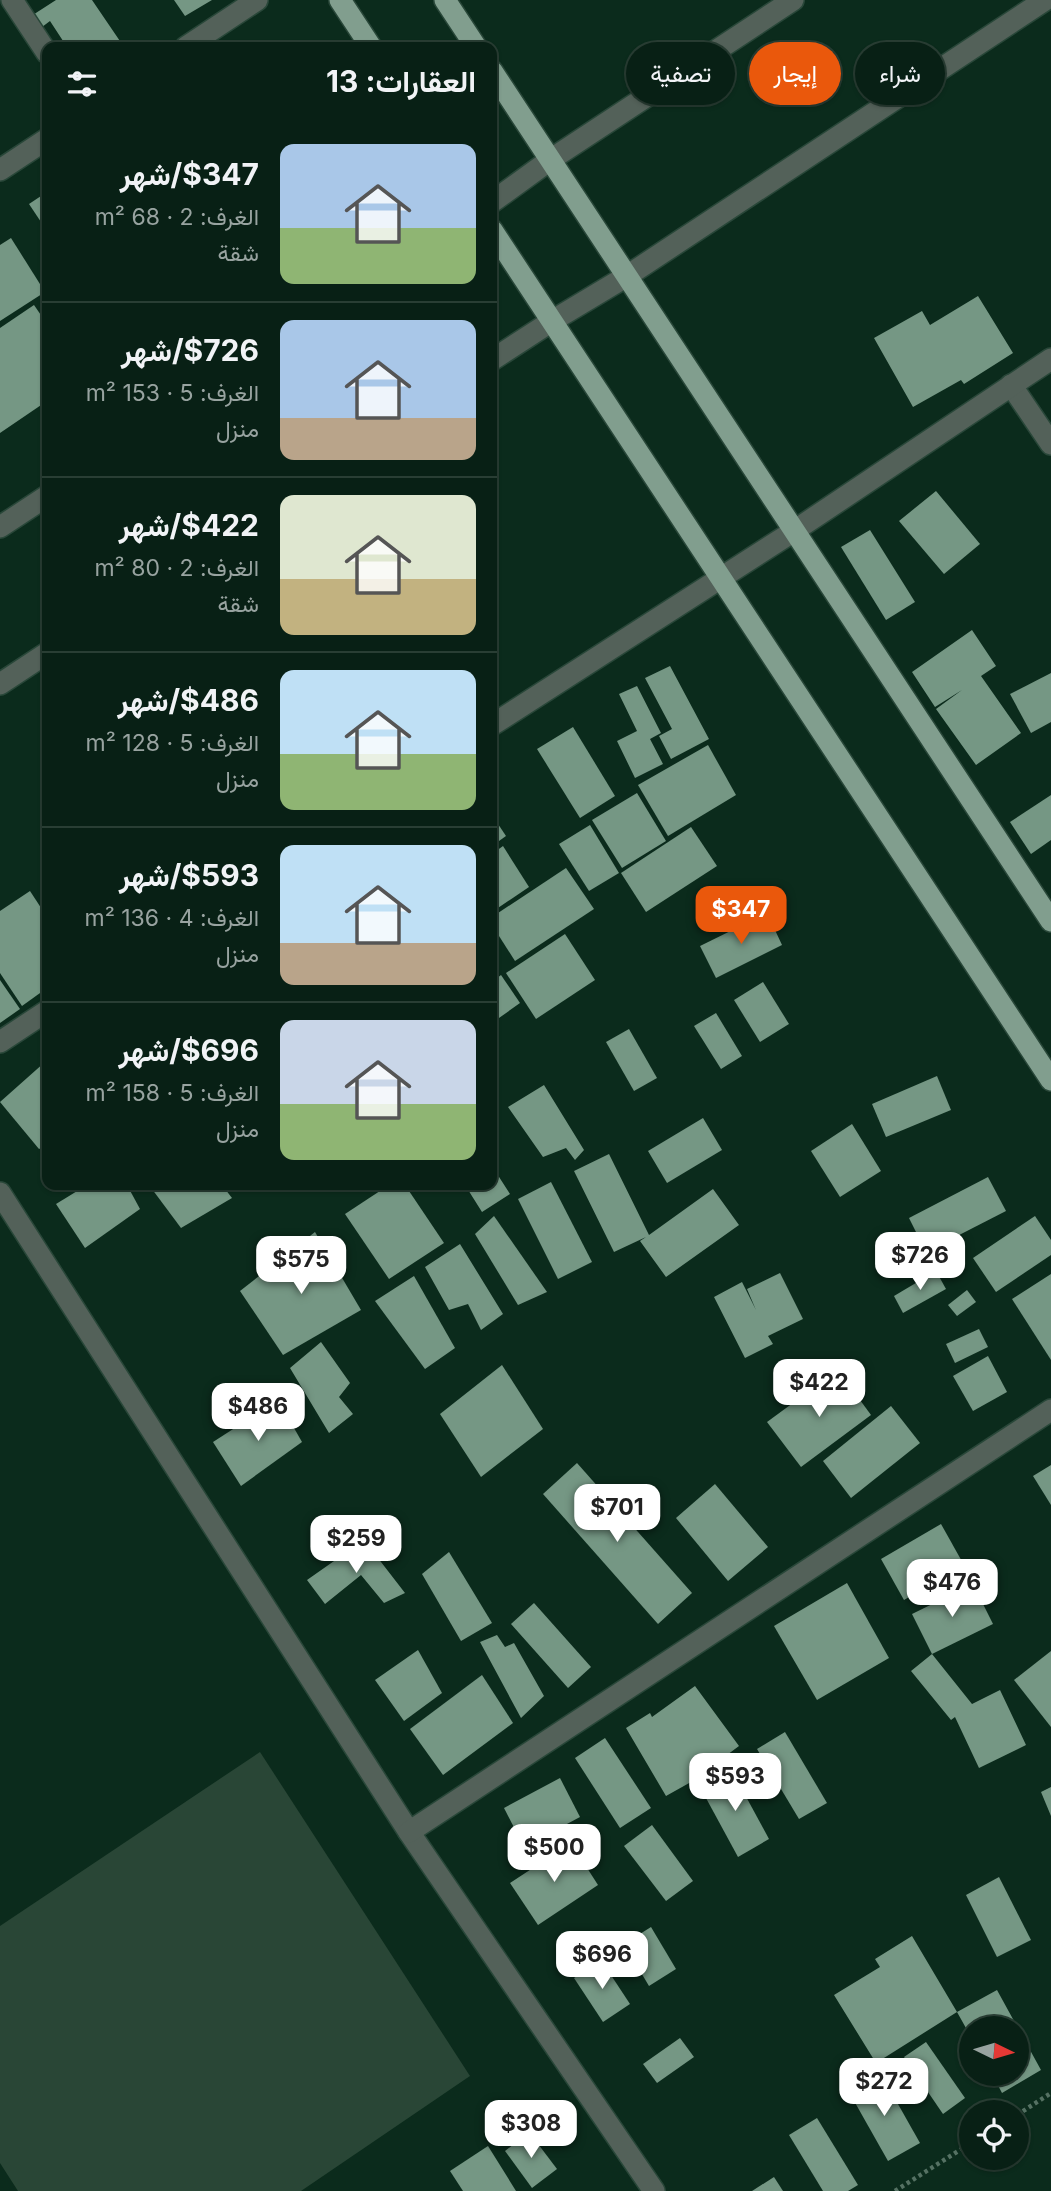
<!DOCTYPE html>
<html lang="ar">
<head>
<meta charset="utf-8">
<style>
  body { margin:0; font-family:Inter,Vazirmatn,sans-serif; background:#162d22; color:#f1f3f6; direction:rtl; height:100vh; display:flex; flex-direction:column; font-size:26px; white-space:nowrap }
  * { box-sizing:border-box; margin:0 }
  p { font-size:23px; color:#98a3a0 }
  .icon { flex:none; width:38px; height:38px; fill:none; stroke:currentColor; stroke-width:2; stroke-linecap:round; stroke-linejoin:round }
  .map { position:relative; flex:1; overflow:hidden; direction:ltr }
  .sheet { position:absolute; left:42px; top:42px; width:455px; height:1148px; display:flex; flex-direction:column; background:#082015; border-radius:14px; box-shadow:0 2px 5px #0004,0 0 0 2px #293e34; direction:rtl }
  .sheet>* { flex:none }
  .banner { position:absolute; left:518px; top:42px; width:427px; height:63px; direction:rtl; display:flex; gap:14px }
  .needle { width:46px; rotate:95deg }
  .buttons { position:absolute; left:959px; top:2016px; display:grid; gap:14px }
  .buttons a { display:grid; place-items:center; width:70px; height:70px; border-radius:50%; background:#082015; box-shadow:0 2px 5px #0004,0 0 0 2px #293e34; font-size:35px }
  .price { position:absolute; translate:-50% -60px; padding:0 16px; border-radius:14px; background:#fff; color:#222; font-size:23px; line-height:46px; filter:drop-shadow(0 2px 4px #0008) }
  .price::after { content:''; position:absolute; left:50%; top:42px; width:21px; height:16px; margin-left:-10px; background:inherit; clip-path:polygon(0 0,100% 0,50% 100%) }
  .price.on { background:#ea580c; color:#fff }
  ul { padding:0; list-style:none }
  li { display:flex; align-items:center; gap:21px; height:175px; padding:0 21px }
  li+li { border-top:2px solid #293e34 }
  li span { display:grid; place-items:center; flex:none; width:196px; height:140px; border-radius:14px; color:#555 }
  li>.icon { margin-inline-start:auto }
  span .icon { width:84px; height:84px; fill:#fffc; stroke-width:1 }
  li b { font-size:30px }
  h2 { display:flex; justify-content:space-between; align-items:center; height:84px; padding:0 21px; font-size:30px }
  .pill { padding:0 24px; border-radius:32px; background:#082015; box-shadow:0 2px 5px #0004,0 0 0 2px #293e34; font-size:24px; line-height:63px }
  .pill.on { background:#ea580c; color:#fff }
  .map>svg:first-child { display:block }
</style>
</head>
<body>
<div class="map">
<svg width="1051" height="2191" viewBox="0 0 1051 2191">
  <rect width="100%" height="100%" fill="#0b2b1c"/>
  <path fill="#294636" d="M 260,1752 L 470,2076 L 301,2191 L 18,2191 L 0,2163 L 0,1926 Z"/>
  <g fill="#759784">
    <path d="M 56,0 L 92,0 L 124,47 L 67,47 L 50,21 L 34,33 L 25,20 Z"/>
    <path d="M 174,0 L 212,0 L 185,16 Z"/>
    <path d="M 47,192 L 47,231 L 29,204 Z"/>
    <path d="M 11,238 L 45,292 L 0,321 L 0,245 Z"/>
    <path d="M 978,296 L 1013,353 L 964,384 L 961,380 L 913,407 L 874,338 L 922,311 L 930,325 Z"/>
    <path d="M 34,305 L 47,324 L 47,401 L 0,433 L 0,328 Z"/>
    <path d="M 936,491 L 980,544 L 944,574 L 899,521 Z"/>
    <path d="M 870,530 L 915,602 L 886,620 L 841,547 Z"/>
    <path d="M 972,630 L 996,666 L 981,676 L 1021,733 L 976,765 L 936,709 L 962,690 L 935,707 L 912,672 Z"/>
    <path d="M 670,666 L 709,739 L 671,759 L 659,736 L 672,729 L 645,678 Z"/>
    <path d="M 1051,673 L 1051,722 L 1031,733 L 1010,694 Z"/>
    <path d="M 637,686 L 661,733 L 650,739 L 663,764 L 635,778 L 617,741 L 637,731 L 619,694 Z"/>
    <path d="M 573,727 L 615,796 L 580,818 L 537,749 Z"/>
    <path d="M 708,745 L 736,795 L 668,836 L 638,785 Z"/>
    <path d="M 637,793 L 666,841 L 622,868 L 592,820 Z"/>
    <path d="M 1051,795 L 1051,840 L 1031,854 L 1010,822 Z"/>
    <path d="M 492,815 L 506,836 L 492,846 Z"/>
    <path d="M 590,825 L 619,873 L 589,891 L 559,844 Z"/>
    <path d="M 691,827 L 717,866 L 646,912 L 621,873 Z"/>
    <path d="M 503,846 L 529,887 L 492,912 L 492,854 Z"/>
    <path d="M 566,868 L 594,909 L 515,961 L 492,925 L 492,917 Z"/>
    <path d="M 30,891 L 47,917 L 47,988 L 22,1006 L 0,973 L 0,911 Z"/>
    <path d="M 767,913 L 782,945 L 716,978 L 700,946 Z"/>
    <path d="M 565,934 L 595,980 L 536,1019 L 506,973 Z"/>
    <path d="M 501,975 L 520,1003 L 492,1023 L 492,982 Z"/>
    <path d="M 0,980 L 20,1009 L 0,1023 Z"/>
    <path d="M 763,982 L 789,1024 L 760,1042 L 734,1000 Z"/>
    <path d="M 716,1013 L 742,1056 L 721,1069 L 694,1026 Z"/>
    <path d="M 629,1029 L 657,1078 L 634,1091 L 606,1042 Z"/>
    <path d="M 45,1062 L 47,1066 L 47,1145 L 39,1149 L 0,1102 Z"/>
    <path d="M 937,1076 L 951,1110 L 886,1137 L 872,1104 Z"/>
    <path d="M 544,1085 L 584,1150 L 575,1160 L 566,1148 L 543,1157 L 508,1107 Z"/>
    <path d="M 703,1118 L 722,1150 L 667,1183 L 648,1151 Z"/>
    <path d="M 852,1124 L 881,1171 L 840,1197 L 811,1151 Z"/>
    <path d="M 609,1154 L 649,1235 L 713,1189 L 739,1225 L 666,1277 L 640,1241 L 646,1237 L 614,1252 L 574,1171 Z"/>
    <path d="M 492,1166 L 510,1194 L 482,1212 L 465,1185 L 492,1185 Z"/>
    <path d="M 988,1177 L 1006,1211 L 926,1252 L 909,1218 Z"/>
    <path d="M 551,1182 L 592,1262 L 558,1279 L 518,1199 Z"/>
    <path d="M 87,1185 L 127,1185 L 140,1209 L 85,1248 L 56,1204 Z"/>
    <path d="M 149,1185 L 222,1185 L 232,1198 L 181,1228 Z"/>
    <path d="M 389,1185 L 405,1185 L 444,1243 L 389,1279 L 345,1214 Z"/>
    <path d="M 494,1216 L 547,1292 L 518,1305 L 475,1234 Z"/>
    <path d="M 1035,1216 L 1051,1240 L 1051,1255 L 996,1292 L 973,1258 Z"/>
    <path d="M 315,1232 L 361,1310 L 283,1355 L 240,1291 Z"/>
    <path d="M 460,1244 L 503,1314 L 481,1330 L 468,1304 L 449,1310 L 425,1267 Z"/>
    <path d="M 936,1271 L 946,1289 L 903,1313 L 894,1296 Z"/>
    <path d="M 780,1273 L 803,1319 L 768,1336 L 773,1344 L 745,1358 L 714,1297 L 742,1282 L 756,1310 L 747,1289 Z"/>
    <path d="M 1051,1274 L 1051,1360 L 1012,1299 Z"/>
    <path d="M 414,1276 L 455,1348 L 425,1369 L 375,1301 Z"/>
    <path d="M 967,1290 L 976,1302 L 957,1316 L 948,1305 Z"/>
    <path d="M 979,1329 L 988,1347 L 955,1363 L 946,1344 Z"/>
    <path d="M 321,1342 L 350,1383 L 339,1397 L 353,1414 L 329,1433 L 290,1368 Z"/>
    <path d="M 988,1356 L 1007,1392 L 973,1411 L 953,1376 Z"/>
    <path d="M 502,1365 L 543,1429 L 481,1477 L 440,1414 Z"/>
    <path d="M 838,1370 L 871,1415 L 801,1467 L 767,1422 Z"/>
    <path d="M 278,1400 L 302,1442 L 241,1486 L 213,1442 Z"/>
    <path d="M 891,1406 L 920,1443 L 851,1498 L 823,1461 Z"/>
    <path d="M 577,1463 L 692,1593 L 658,1624 L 543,1494 Z"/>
    <path d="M 1051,1465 L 1051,1505 L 1033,1476 Z"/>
    <path d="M 715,1484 L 768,1547 L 728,1581 L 676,1518 Z"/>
    <path d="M 941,1524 L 964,1565 L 904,1600 L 881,1559 Z"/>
    <path d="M 364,1540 L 405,1593 L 384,1603 L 361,1575 L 325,1604 L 307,1580 Z"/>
    <path d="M 449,1552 L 492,1623 L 461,1641 L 422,1574 Z"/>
    <path d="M 847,1583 L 889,1658 L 817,1700 L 774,1626 Z"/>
    <path d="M 973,1584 L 993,1624 L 932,1654 L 912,1614 Z"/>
    <path d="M 534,1603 L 591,1667 L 568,1688 L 511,1624 Z"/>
    <path d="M 497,1635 L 505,1647 L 514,1643 L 544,1696 L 521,1718 L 480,1642 Z"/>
    <path d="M 418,1650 L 442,1693 L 404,1721 L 375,1680 Z"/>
    <path d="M 1051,1651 L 1051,1727 L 1014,1680 Z"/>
    <path d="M 932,1654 L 972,1704 L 1000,1690 L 1026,1745 L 979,1768 L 955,1717 L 951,1720 L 911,1671 Z"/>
    <path d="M 482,1675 L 513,1723 L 443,1775 L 410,1729 Z"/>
    <path d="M 695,1686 L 739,1746 L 691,1782 L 666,1796 L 626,1728 L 650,1713 L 652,1717 Z"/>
    <path d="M 785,1732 L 827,1803 L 799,1819 L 757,1749 Z"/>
    <path d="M 605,1738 L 651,1808 L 620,1828 L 575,1758 Z"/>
    <path d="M 731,1769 L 769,1839 L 738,1857 L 700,1787 Z"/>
    <path d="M 560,1778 L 580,1817 L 524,1847 L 504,1808 Z"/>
    <path d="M 1051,1787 L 1051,1816 L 1041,1792 Z"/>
    <path d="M 652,1825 L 693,1881 L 666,1901 L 624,1846 Z"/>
    <path d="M 571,1843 L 598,1885 L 538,1925 L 510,1883 Z"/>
    <path d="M 999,1877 L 1031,1940 L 997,1957 L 966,1895 Z"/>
    <path d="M 651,1927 L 676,1969 L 649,1986 L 624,1944 Z"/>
    <path d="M 912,1936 L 957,2012 L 876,2063 L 834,1995 L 880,1967 L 875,1959 Z"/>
    <path d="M 601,1960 L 630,2004 L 603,2022 L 574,1978 Z"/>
    <path d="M 997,1990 L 1041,2070 L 1002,2093 L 992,2074 L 1017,2074 L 1017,2028 L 971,2028 L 971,2037 L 957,2012 Z"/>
    <path d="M 680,2038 L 694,2057 L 657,2083 L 643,2064 Z"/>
    <path d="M 926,2042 L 965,2098 L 943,2114 L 904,2057 Z"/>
    <path d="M 881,2074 L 920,2143 L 888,2161 L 849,2092 Z"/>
    <path d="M 817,2118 L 858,2185 L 848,2191 L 823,2191 L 789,2135 Z"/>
    <path d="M 529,2132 L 557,2169 L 532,2188 L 505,2151 Z"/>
    <path d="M 488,2146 L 516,2191 L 463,2191 L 450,2171 Z"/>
    <path d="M 774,2177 L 783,2191 L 752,2191 Z"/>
  </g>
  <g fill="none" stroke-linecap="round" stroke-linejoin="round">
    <g stroke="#294739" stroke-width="24">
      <g id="minor">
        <path d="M 12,0 L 47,53"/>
        <path d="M 186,47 L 257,0"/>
        <path d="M 0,170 L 47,139"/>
        <path d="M 492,202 L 550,160 L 793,0"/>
        <path d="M 492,360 L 552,321 L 627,276 L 1045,0"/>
        <path d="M 1011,385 L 1051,444"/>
        <path d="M 0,527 L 47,496"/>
        <path d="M 0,684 L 47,653"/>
        <path d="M 492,725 L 794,531 L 1051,359"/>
        <path d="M 0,1042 L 47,1011"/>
        <path d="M 0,1193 L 409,1832 L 654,2191"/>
        <path d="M 409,1832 L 1051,1410"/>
      </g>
    </g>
    <g stroke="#294739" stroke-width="24">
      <g id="major">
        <path d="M 340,0 L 371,47"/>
        <path d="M 445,0 L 476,47"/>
        <path d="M 492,71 L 1051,921"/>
        <path d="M 492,230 L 1051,1080"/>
      </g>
    </g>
    <g stroke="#557163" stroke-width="4.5" stroke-dasharray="3.5 3.5" stroke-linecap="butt">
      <path d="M 1017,2115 L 1051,2093"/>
      <path d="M 895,2191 L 971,2143"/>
    </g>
    <use href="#minor" stroke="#536159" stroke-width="21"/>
    <use href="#major" stroke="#819e8e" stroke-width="21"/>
  </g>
</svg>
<div class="buttons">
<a><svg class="needle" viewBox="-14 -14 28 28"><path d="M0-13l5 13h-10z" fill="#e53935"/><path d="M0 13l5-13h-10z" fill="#98a3a0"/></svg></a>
<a><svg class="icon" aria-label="locate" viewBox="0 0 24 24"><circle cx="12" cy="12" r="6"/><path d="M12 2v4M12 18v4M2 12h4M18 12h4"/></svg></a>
</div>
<b class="price on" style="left:741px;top:946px">$347</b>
<b class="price" style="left:920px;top:1292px">$726</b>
<b class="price" style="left:301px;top:1296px">$575</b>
<b class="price" style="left:819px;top:1419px">$422</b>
<b class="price" style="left:258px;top:1443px">$486</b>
<b class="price" style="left:617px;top:1544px">$701</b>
<b class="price" style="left:356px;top:1575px">$259</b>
<b class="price" style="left:952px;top:1619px">$476</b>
<b class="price" style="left:735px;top:1813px">$593</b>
<b class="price" style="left:554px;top:1884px">$500</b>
<b class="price" style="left:602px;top:1991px">$696</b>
<b class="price" style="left:884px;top:2118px">$272</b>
<b class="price" style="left:531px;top:2160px">$308</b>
<div class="banner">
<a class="pill">شراء</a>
<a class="pill on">إيجار</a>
<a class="pill">تصفية</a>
</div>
<section class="sheet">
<h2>العقارات: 13<svg class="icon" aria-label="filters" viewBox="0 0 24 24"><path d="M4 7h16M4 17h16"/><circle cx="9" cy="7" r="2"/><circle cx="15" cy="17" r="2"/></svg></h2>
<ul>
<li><span style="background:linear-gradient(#a9c7e8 60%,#8fb573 0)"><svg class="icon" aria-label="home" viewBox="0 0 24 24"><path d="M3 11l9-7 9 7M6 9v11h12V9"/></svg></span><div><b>$347/شهر</b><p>الغرف: 2 · 68 m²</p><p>شقة</p></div></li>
<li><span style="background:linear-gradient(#a9c7e8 70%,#b9a48a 0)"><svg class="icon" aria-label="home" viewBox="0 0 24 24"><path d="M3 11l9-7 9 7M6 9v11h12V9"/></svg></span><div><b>$726/شهر</b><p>الغرف: 5 · 153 m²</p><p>منزل</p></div></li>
<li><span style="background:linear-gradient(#dfe7d0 60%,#c2b280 0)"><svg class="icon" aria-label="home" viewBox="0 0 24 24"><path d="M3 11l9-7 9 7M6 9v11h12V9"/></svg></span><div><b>$422/شهر</b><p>الغرف: 2 · 80 m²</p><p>شقة</p></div></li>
<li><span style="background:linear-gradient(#bfe0f5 60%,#8fb573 0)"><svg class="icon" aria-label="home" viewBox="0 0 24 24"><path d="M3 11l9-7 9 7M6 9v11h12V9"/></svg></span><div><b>$486/شهر</b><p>الغرف: 5 · 128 m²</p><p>منزل</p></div></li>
<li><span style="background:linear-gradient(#bfe0f5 70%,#b9a48a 0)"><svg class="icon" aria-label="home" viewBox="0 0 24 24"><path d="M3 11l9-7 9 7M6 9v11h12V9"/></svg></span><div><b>$593/شهر</b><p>الغرف: 4 · 136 m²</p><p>منزل</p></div></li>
<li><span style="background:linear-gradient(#c9d6e8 60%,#8fb573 0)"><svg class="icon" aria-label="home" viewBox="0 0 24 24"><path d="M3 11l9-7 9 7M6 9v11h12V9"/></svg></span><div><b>$696/شهر</b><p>الغرف: 5 · 158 m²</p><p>منزل</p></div></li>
</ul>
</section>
</div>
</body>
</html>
